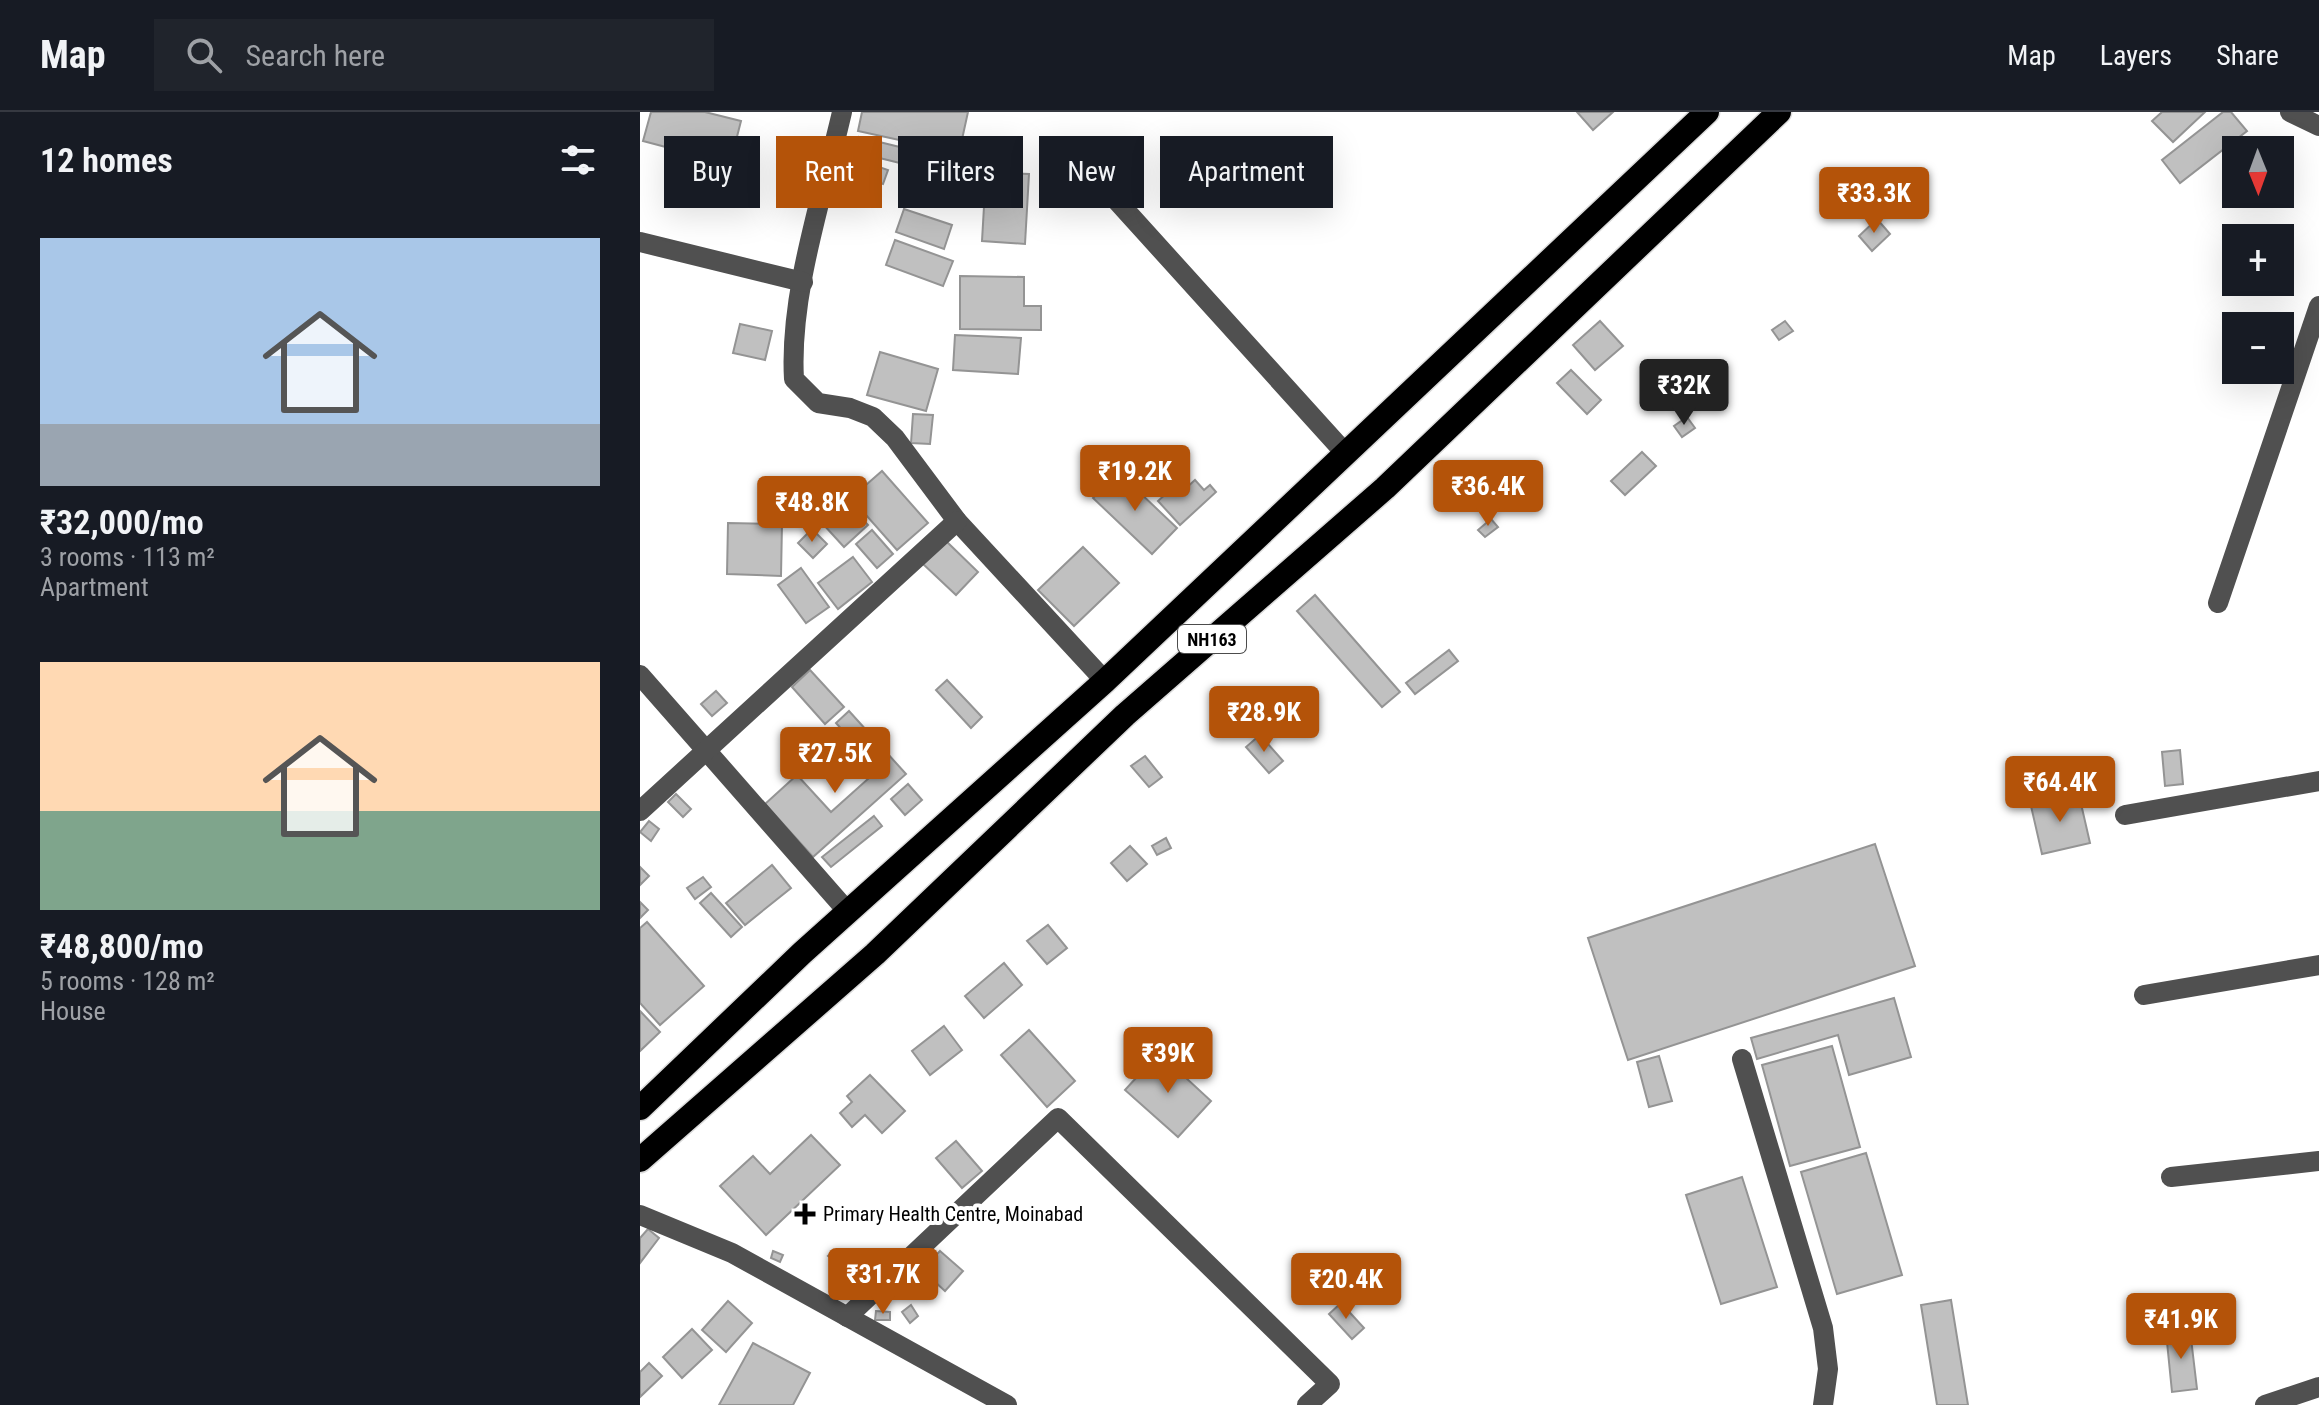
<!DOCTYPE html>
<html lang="en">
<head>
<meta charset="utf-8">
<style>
  body { margin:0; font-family:"Roboto Condensed",sans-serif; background:#20242c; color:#f1f3f6; height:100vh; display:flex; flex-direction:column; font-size:30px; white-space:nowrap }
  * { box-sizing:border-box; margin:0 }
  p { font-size:26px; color:#9ea1a6 }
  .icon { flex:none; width:44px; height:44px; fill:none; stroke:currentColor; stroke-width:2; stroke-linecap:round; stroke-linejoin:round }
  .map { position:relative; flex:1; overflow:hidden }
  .details { display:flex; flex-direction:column; background:#171b24; width:640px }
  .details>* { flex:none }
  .hud { position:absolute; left:24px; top:24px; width:760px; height:72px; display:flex; gap:16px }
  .needle { width:52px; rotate:179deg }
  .controls { position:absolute; left:1582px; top:24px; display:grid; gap:16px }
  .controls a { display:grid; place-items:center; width:72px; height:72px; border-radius:0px; background:#171b24; box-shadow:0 8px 32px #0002; font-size:40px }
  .price { position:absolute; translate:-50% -68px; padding:0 18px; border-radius:8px; background:#b45309; color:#fff; font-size:26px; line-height:52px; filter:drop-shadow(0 2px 4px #0008) }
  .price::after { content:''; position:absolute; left:50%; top:48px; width:24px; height:18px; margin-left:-12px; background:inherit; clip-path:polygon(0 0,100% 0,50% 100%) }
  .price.current { background:#222; color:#fff }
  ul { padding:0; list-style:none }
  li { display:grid; align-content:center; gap:16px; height:424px; padding:0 40px }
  li span { display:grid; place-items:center; height:248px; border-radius:0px; color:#555 }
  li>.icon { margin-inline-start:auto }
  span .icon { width:144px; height:144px; fill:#fffc; stroke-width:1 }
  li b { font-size:34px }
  h2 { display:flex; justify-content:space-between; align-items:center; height:96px; padding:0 40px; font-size:34px }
  .tag { padding:0 28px; border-radius:0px; background:#171b24; box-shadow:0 8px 32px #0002; font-size:28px; line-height:72px }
  .tag.current { background:#b45309; color:#fff }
  header { display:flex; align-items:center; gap:48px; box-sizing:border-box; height:112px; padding:0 40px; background:#171b24; border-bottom:2px solid #363941 }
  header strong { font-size:38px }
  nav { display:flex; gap:44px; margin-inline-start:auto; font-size:28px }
  .search { width:560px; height:72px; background:#20242c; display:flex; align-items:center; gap:20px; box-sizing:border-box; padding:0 28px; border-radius:0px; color:#9ea1a6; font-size:30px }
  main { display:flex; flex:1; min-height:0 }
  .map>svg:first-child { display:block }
</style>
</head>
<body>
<header>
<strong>Map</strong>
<div class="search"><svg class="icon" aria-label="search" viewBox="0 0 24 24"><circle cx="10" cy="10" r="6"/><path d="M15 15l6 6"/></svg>Search here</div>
<nav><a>Map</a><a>Layers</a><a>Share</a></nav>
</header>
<main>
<section class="details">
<h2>12 homes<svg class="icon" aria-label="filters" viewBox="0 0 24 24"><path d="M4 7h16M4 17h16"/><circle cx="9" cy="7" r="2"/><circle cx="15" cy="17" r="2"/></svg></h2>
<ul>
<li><span style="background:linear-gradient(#a9c7e8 75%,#9aa5b1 0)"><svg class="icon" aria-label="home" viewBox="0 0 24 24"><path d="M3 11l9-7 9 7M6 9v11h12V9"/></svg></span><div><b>₹32,000/mo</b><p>3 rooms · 113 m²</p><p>Apartment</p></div></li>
<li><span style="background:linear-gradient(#ffd9b3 60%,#7fa58c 0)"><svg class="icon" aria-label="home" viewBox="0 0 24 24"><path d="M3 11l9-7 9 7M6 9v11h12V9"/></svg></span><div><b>₹48,800/mo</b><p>5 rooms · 128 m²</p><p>House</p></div></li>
</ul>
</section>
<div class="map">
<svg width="1679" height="1293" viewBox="0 0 1679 1293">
  <rect width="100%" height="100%" fill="#fff"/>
  <g fill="#c0c0c0" stroke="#949494" stroke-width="2">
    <path d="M 11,0 L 65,0 L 101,9 L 90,52 L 3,29 Z"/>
    <path d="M 222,0 L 328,0 L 319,41 L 218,19 Z"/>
    <path d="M 937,0 L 973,0 L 953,18 Z"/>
    <path d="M 1522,0 L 1565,0 L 1533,30 L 1512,9 Z"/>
    <path d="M 1583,0 L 1591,0 L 1607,19 L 1540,71 L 1522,48 Z"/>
    <path d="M 219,25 L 325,51 L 321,66 L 215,40 Z"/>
    <path d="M 331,27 L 351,28 L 349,51 L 329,49 Z"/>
    <path d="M 219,48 L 248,58 L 243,72 L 214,62 Z"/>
    <path d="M 327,60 L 341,61 L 341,76 L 326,76 Z"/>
    <path d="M 346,60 L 389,62 L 385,132 L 342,129 Z"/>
    <path d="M 264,97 L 312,113 L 304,137 L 256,120 Z"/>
    <path d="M 1237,107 L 1250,122 L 1232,139 L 1219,124 Z"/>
    <path d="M 255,128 L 313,149 L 303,174 L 246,153 Z"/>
    <path d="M 320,164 L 384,165 L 384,194 L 401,194 L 401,218 L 320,217 Z"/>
    <path d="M 960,209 L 983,234 L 955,258 L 933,233 Z"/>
    <path d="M 1145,209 L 1153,219 L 1139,228 L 1132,218 Z"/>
    <path d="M 100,212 L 132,219 L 125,248 L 93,241 Z"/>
    <path d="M 315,223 L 381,226 L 378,262 L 313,258 Z"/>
    <path d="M 240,240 L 298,257 L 286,299 L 227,283 Z"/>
    <path d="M 931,258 L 961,288 L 947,302 L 917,271 Z"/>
    <path d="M 273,302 L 293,303 L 290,332 L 271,331 Z"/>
    <path d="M 1047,305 L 1055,316 L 1042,325 L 1034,314 Z"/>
    <path d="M 496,334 L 510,335 L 509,359 L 495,358 Z"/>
    <path d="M 1002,340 L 1016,354 L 985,383 L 971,369 Z"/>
    <path d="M 515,344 L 543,345 L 543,358 L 514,357 Z"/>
    <path d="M 242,359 L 288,411 L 257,438 L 211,386 Z"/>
    <path d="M 478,360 L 537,416 L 512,442 L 453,386 Z"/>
    <path d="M 555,368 L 564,378 L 570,373 L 576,380 L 540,413 L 518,389 L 539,370 L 545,377 Z"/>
    <path d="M 153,379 L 171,394 L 160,407 L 142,393 Z"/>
    <path d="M 195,379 L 228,413 L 204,435 L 172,400 Z"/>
    <path d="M 851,407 L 858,415 L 845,425 L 838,418 Z"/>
    <path d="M 88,411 L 142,412 L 141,464 L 87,462 Z"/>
    <path d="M 172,417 L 187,432 L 173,446 L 158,431 Z"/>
    <path d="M 232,418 L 253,442 L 237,456 L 216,432 Z"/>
    <path d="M 305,428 L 338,460 L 316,483 L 283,452 Z"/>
    <path d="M 443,435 L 479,471 L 434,514 L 398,478 Z"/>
    <path d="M 213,445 L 232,470 L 198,497 L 178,471 Z"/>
    <path d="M 161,456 L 189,495 L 166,511 L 138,473 Z"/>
    <path d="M 675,483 L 760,580 L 742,595 L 657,499 Z"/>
    <path d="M 809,538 L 818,549 L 775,582 L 766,571 Z"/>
    <path d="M 170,558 L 204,595 L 185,612 L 152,575 Z"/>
    <path d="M 307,568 L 342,605 L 331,616 L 296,578 Z"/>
    <path d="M 76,579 L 87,591 L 72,604 L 61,592 Z"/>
    <path d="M 209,599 L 266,662 L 173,745 L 125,692 L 157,663 L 191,700 L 238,658 L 196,611 Z"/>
    <path d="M 620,623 L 643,649 L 629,661 L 606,635 Z"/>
    <path d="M 1540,638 L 1543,672 L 1525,674 L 1522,640 Z"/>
    <path d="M 505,644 L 522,665 L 509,675 L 491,654 Z"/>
    <path d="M 268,672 L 282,688 L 265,703 L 251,687 Z"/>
    <path d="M 36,682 L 51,697 L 43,705 L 28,690 Z"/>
    <path d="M 1439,683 L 1450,731 L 1402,742 L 1391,694 Z"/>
    <path d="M 234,704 L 242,714 L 191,755 L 182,745 Z"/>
    <path d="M 9,709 L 19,717 L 11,729 L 0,720 Z"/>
    <path d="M 526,726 L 531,736 L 517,743 L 512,734 Z"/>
    <path d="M 1235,732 L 1275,854 L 988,948 L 948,826 Z"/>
    <path d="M 490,734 L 507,752 L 487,769 L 471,751 Z"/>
    <path d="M 132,753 L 151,776 L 105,813 L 86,791 Z"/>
    <path d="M 0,755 L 9,764 L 0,773 Z"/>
    <path d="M 63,765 L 71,775 L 55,787 L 47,776 Z"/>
    <path d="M 71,781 L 102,815 L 91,825 L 60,791 Z"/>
    <path d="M 0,790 L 8,798 L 0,806 Z"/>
    <path d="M 7,810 L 64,874 L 20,913 L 0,891 L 0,816 Z"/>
    <path d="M 408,813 L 427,836 L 407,852 L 387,829 Z"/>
    <path d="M 364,851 L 382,873 L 344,906 L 325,884 Z"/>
    <path d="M 1254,886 L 1271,945 L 1209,963 L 1198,923 L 1117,947 L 1111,926 Z"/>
    <path d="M 0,899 L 20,920 L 0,939 Z"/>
    <path d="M 304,914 L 322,938 L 290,963 L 272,939 Z"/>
    <path d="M 389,918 L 435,969 L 407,995 L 361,943 Z"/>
    <path d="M 1192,934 L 1220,1035 L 1150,1054 L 1122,953 Z"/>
    <path d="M 519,941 L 571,989 L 538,1025 L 485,978 Z"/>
    <path d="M 1019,944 L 1032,989 L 1009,995 L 997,950 Z"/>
    <path d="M 230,963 L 265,999 L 242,1021 L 225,1003 L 212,1015 L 200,1001 L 212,990 L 207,984 Z"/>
    <path d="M 171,1023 L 200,1053 L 126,1123 L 80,1074 L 113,1044 L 130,1062 Z"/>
    <path d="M 316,1029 L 342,1059 L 322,1076 L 296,1046 Z"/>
    <path d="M 1226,1041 L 1262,1163 L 1197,1182 L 1161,1060 Z"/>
    <path d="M 1102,1065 L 1137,1175 L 1081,1192 L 1046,1083 Z"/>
    <path d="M 8,1117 L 19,1126 L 0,1151 L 0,1126 Z"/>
    <path d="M 194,1138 L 204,1146 L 198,1152 L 188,1144 Z"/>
    <path d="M 133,1139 L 143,1143 L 140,1150 L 131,1146 Z"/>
    <path d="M 300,1139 L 323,1159 L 305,1179 L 282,1158 Z"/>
    <path d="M 1545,1187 L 1548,1208 L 1535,1210 L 1533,1189 Z"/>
    <path d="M 1311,1188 L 1328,1293 L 1297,1293 L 1281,1193 Z"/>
    <path d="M 88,1189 L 112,1211 L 86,1240 L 62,1218 Z"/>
    <path d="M 701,1191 L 724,1216 L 712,1227 L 689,1202 Z"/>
    <path d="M 271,1193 L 278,1204 L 270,1211 L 262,1200 Z"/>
    <path d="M 236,1199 L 250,1200 L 250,1208 L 235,1208 Z"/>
    <path d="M 52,1217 L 72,1238 L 42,1266 L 23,1245 Z"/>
    <path d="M 1550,1218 L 1557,1277 L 1532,1280 L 1526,1220 Z"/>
    <path d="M 113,1231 L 170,1261 L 153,1293 L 79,1293 Z"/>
    <path d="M 9,1251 L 22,1264 L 0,1285 L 0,1260 Z"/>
  </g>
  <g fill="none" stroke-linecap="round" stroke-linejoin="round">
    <g stroke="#dbdbdb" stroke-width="27">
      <g id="highway">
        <path d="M 0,996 L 162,841 L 465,569 L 1067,0"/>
        <path d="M 0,1048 L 235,842 L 485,603 L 745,376 L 1139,0"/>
      </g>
    </g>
    <g stroke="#505050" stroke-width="20">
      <path d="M 202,0 C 183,83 149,182 154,267 L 178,291 L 210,296 L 233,305 L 255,326 L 317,409 L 465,569"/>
      <path d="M 1650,0 L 1679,14"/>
      <path d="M 459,69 L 706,342"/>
      <path d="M 0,130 L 163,170"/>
      <path d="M 1578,491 L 1679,194"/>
      <path d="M 0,563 L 208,800"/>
      <path d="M 0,699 L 317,409"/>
      <path d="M 1485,703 L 1679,669"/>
      <path d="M 1504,883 L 1679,853"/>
      <path d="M 1102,947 L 1183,1216 L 1188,1257 L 1183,1293"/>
      <path d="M 1531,1065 L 1679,1049"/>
      <path d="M 0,1103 L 92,1141 L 367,1293"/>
      <path d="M 207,1205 L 418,1006 L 690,1272 L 667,1293"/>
      <path d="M 1625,1293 L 1679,1275"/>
    </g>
    <use href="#highway" stroke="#000" stroke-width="24"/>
  </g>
  <path fill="#000" stroke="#fff" stroke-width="3" d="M161 1090h8v8h8v8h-8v8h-8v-8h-8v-8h8z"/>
  <g text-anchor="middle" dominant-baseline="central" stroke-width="8" stroke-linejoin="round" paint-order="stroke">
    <rect fill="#fff" stroke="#4c4c4c" stroke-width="2" x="538" y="513" width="68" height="28" rx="6"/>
    <g font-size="18" font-weight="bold" fill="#000">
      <text x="572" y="527">NH163</text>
    </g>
    <g font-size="20" fill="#000" stroke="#fff" text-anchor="start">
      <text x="183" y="1102">Primary Health Centre, Moinabad</text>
    </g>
  </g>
</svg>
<div class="controls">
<a><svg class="needle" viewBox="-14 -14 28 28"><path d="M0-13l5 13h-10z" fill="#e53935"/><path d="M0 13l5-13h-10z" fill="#9ea1a6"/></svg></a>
<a>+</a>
<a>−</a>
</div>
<b class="price" style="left:1234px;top:123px">₹33.3K</b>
<b class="price current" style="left:1044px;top:315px">₹32K</b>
<b class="price" style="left:495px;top:401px">₹19.2K</b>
<b class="price" style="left:848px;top:416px">₹36.4K</b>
<b class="price" style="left:172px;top:432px">₹48.8K</b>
<b class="price" style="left:624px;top:642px">₹28.9K</b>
<b class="price" style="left:195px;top:683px">₹27.5K</b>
<b class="price" style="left:1420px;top:712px">₹64.4K</b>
<b class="price" style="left:528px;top:983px">₹39K</b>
<b class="price" style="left:243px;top:1204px">₹31.7K</b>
<b class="price" style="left:706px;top:1209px">₹20.4K</b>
<b class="price" style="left:1541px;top:1249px">₹41.9K</b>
<div class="hud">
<a class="tag">Buy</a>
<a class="tag current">Rent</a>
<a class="tag">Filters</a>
<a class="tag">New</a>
<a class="tag">Apartment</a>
</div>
</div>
</main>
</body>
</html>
